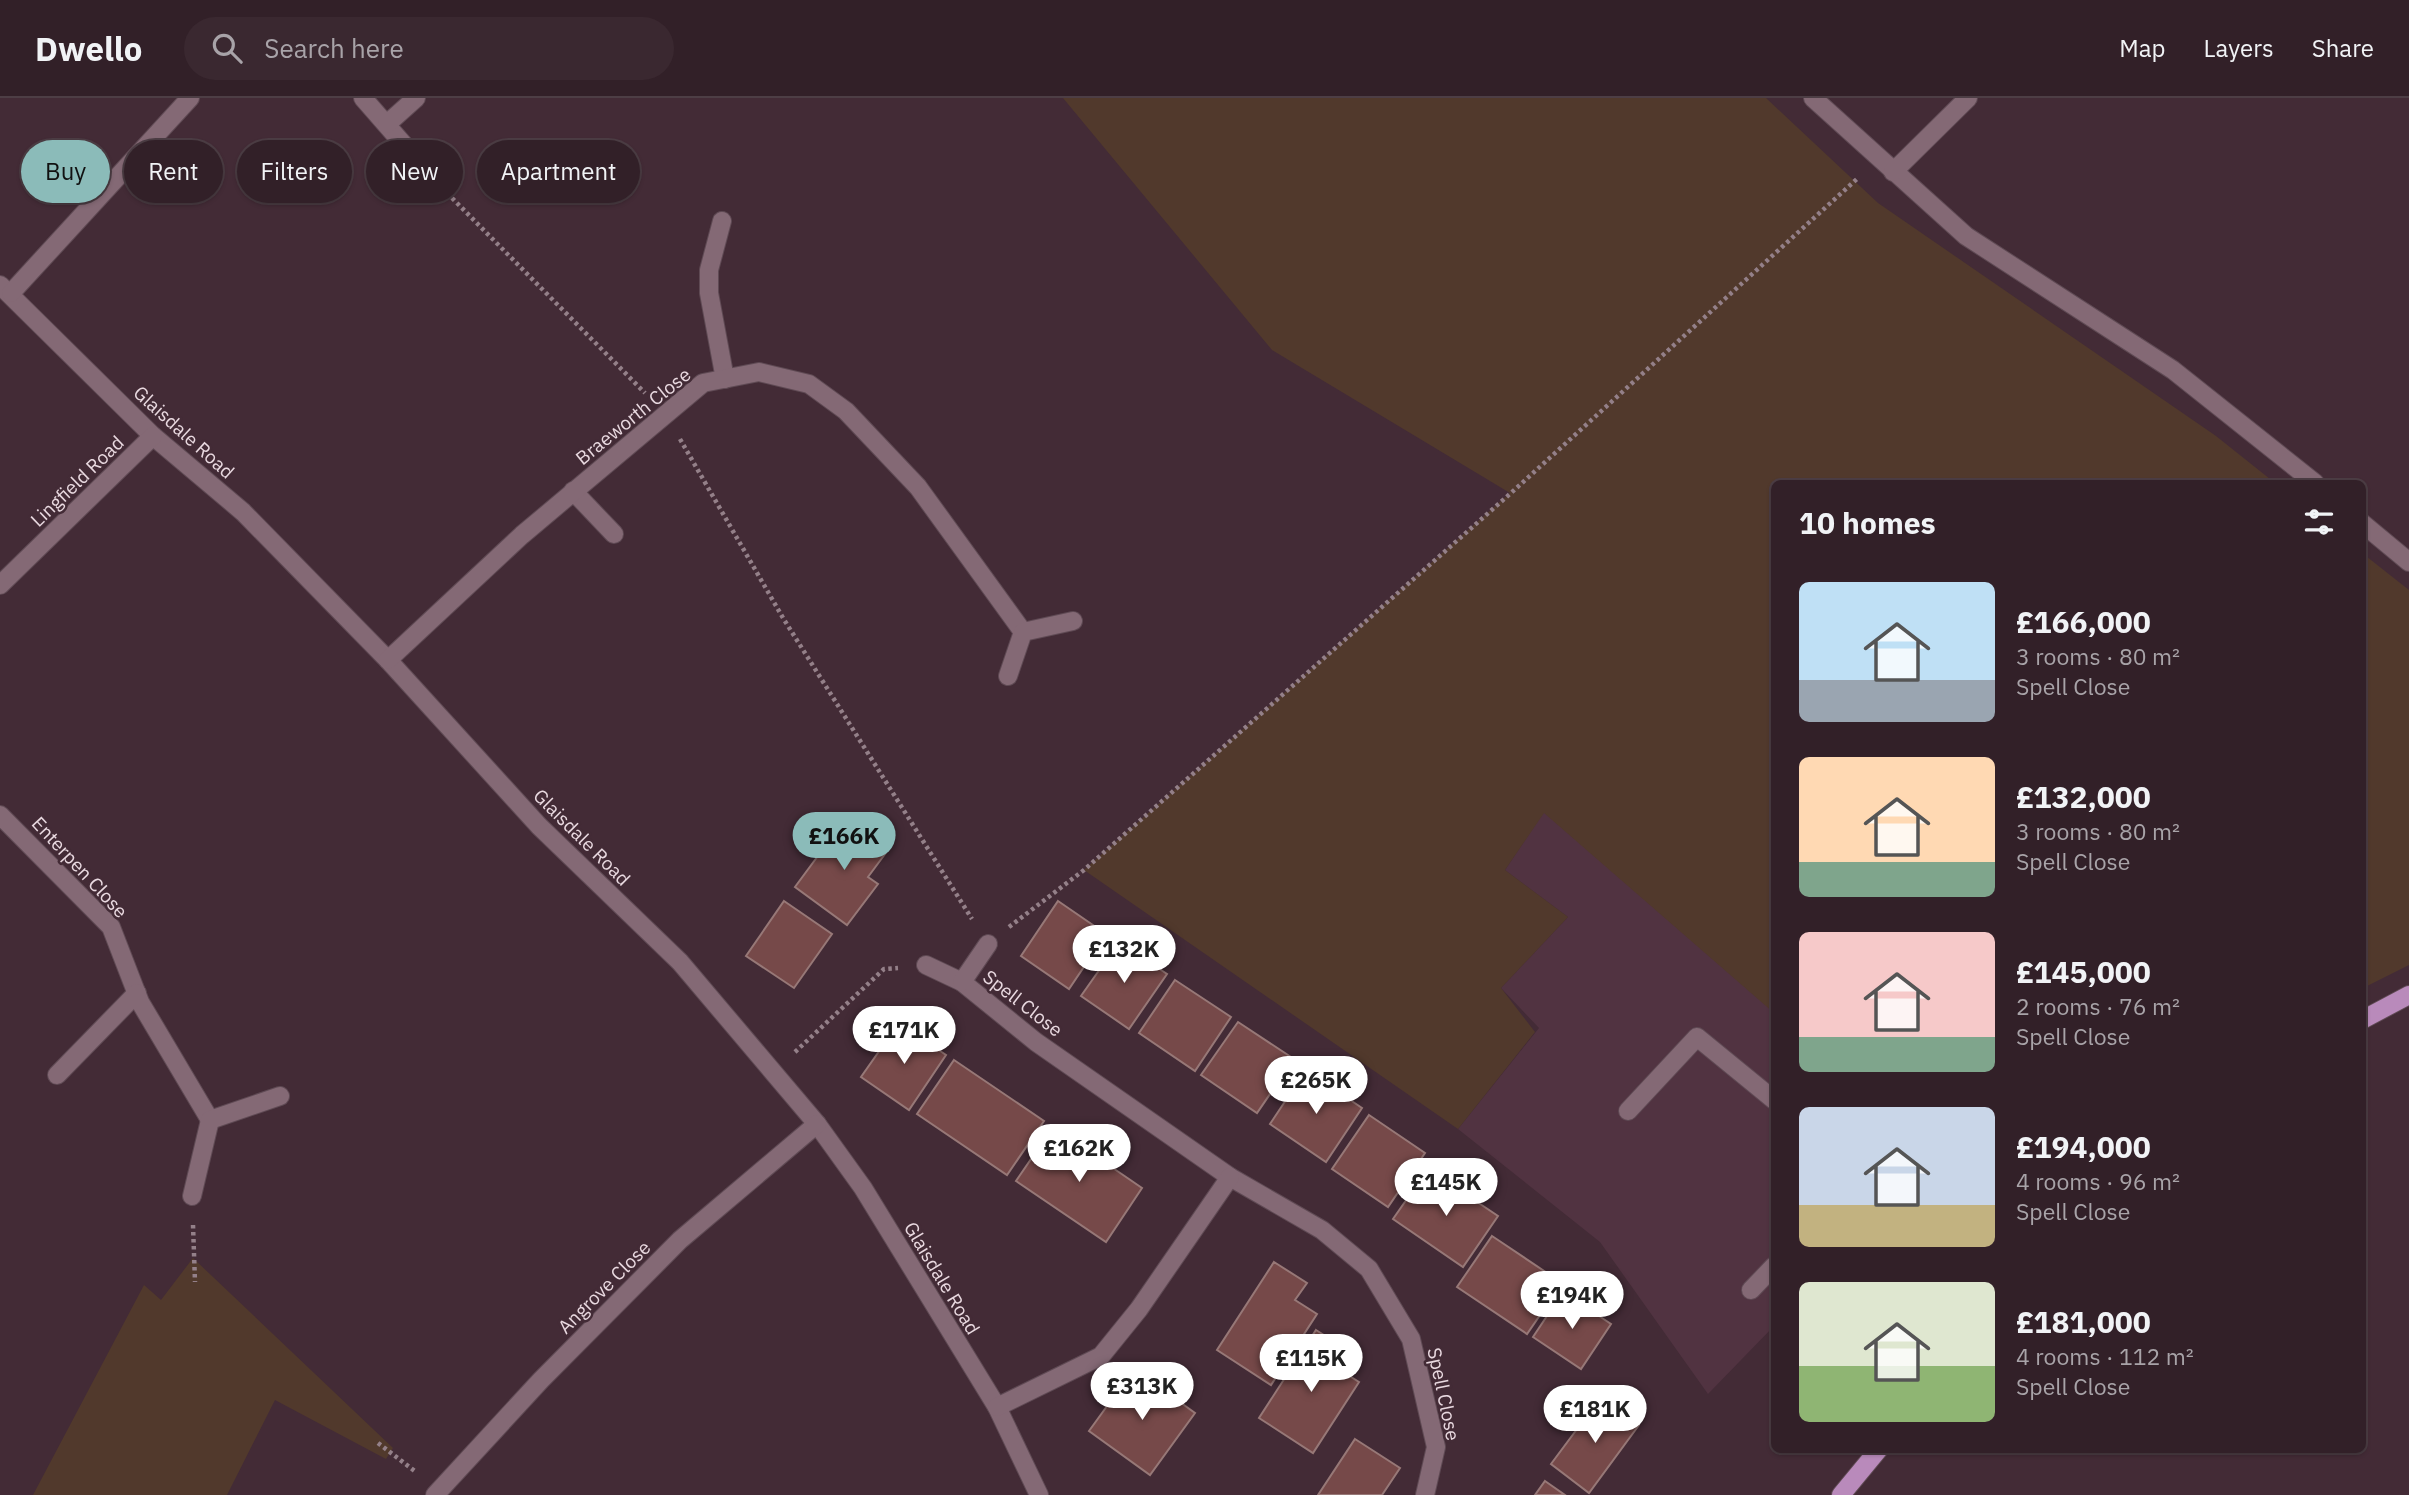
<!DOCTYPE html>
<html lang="en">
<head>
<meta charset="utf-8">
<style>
  body { margin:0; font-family:"IBM Plex Sans",sans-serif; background:#3a2830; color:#f1f3f6; height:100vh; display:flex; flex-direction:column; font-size:26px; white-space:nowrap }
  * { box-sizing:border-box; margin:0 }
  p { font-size:23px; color:#a8a3a8 }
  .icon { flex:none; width:38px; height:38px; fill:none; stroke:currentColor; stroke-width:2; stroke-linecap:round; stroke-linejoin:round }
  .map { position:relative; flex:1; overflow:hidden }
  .side { position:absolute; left:1771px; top:382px; width:595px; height:973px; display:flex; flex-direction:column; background:#322028; border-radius:10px; box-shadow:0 2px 5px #0004,0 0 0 2px #4d3e45 }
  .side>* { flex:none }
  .top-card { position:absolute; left:21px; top:42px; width:665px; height:63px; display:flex; gap:14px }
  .price { position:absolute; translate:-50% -60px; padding:0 16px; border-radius:24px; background:#fff; color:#222; font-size:23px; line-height:46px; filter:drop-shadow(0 2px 4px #0008) }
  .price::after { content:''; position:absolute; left:50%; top:42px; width:21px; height:16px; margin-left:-10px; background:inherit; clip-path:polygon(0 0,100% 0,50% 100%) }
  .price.on { background:#8bbbb9; color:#111 }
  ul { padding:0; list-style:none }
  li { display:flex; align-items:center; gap:21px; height:175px; padding:0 28px }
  li span { display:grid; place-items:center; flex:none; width:196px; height:140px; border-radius:10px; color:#555 }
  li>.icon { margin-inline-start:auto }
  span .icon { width:84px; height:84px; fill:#fffc; stroke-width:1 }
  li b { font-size:30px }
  h2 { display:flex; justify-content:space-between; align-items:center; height:84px; padding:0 28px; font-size:30px }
  .tag { padding:0 24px; border-radius:32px; background:#322028; box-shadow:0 2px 5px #0004,0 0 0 2px #4d3e45; font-size:24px; line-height:63px }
  .tag.on { background:#8bbbb9; color:#111 }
  header { display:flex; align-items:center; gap:42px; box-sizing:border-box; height:98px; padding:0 35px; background:#322028; border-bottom:2px solid #4d3e45 }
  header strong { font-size:33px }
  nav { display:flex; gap:38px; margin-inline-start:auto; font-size:24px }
  .search { width:490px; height:63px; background:#3a2830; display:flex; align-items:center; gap:18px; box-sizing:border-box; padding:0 24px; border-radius:38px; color:#a8a3a8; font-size:26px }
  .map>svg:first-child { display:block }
</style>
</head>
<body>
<header>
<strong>Dwello</strong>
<div class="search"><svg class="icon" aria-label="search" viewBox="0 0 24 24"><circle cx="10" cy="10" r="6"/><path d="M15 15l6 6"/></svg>Search here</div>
<nav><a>Map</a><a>Layers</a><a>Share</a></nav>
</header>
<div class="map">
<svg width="2409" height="1397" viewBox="0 0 2409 1397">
  <rect width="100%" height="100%" fill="#432b36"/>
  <path fill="#513341" d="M 1544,714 L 1774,914 L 1774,1228 L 1708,1296 L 1600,1144 L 1458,1031 L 1539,930 L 1501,890 L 1568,819 L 1505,772 Z"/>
  <g fill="#51392c">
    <path d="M 1063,0 L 1766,0 L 1878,105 L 2216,338 L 2275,385 L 1774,385 L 1774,915 L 1544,715 L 1505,772 L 1568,819 L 1501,890 L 1535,934 L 1458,1031 L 1084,772 L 1510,395 L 1272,252 Z"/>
    <path d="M 2362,455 L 2409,492 L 2409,867 L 2363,890 Z"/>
    <path d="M 193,1160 L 393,1350 L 386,1361 L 275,1302 L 227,1397 L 33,1397 L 144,1187 L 161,1202 Z"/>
  </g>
  <g fill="#764949" stroke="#977877" stroke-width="2">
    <path d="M 846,720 L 888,752 L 868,779 L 878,786 L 847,827 L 795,789 Z"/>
    <path d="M 784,803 L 832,836 L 794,890 L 746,858 Z"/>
    <path d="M 1058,803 L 1106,836 L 1069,891 L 1021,858 Z"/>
    <path d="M 1119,844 L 1167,876 L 1129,931 L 1081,898 Z"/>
    <path d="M 1175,882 L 1231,919 L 1195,973 L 1139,935 Z"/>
    <path d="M 1238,924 L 1294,961 L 1257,1015 L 1201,977 Z"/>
    <path d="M 899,925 L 946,957 L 909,1012 L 861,979 Z"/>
    <path d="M 954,962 L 1044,1023 L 1007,1077 L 917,1016 Z"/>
    <path d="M 1306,972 L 1362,1010 L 1326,1064 L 1270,1026 Z"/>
    <path d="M 1369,1017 L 1425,1055 L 1388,1109 L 1332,1071 Z"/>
    <path d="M 1053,1029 L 1142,1090 L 1106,1144 L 1016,1083 Z"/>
    <path d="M 1428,1071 L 1498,1118 L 1463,1169 L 1393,1121 Z"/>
    <path d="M 1492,1138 L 1562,1185 L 1527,1236 L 1457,1189 Z"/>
    <path d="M 1274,1164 L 1307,1185 L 1295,1202 L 1317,1216 L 1271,1287 L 1217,1252 Z"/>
    <path d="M 1563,1194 L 1611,1226 L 1581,1271 L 1533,1239 Z"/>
    <path d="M 1316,1232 L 1349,1253 L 1337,1270 L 1359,1284 L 1313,1355 L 1259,1320 Z"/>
    <path d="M 1134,1271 L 1195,1315 L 1150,1377 L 1089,1333 Z"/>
    <path d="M 1601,1299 L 1639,1327 L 1589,1395 L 1551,1366 Z"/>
    <path d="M 1355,1341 L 1400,1370 L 1382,1397 L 1318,1397 Z"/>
    <path d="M 1545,1383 L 1565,1397 L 1535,1397 Z"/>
  </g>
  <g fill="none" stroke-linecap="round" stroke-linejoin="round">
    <g stroke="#5f4a54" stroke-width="20">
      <g id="lane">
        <path d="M 1813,0 L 1966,138 L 2173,272 L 2315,385"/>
        <path d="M 1893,74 L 1968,0"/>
        <path d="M 722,123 L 709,172 L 709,195 L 725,281"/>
        <path d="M 2362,425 L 2409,464"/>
        <path d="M 1628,1013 L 1697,939 L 1774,1002"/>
        <path d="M 1751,1192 L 1774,1168"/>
      </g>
    </g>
    <g stroke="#5f4a54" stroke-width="20">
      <g id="street">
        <path d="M 363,0 L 432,79"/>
        <path d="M 387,26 L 416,0"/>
        <path d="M 0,187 L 153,338 L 243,414 L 388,562 L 539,728 L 680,864 L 817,1026 L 863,1090 L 997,1309 L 1039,1397"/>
        <path d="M 11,195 L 190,0"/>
        <path d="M 573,393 L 614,436"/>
        <path d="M 0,487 L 153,338"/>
        <path d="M 388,562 L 522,437 L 703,285 L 759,274 L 809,286 L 846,313 L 918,389 L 1023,534"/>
        <path d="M 1008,578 L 1023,534 L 1073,523"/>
        <path d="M 0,717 L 111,829 L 140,904 L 210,1022"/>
        <path d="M 926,867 L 962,884 L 1036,944 L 1230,1079 L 1322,1132 L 1369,1171 L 1411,1241 L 1436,1349 L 1425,1397"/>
        <path d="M 962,884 L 988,846"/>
        <path d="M 57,977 L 137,895"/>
        <path d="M 192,1098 L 210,1022 L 280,998"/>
        <path d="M 997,1309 L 1101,1258 L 1139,1211 L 1230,1079"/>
        <path d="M 435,1397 L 541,1282 L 680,1142 L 817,1026"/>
      </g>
    </g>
    <g stroke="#5f4a54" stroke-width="20">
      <g id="primary">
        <path d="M 2362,922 L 2409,897"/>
        <path d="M 1841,1397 L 1879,1351"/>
      </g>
    </g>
    <g stroke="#948089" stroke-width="4.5" stroke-dasharray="3.5 3.5" stroke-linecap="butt">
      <path d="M 452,100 L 645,295"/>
      <path d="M 680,341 L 783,520 L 972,821"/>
      <path d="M 1009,829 L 1084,772 L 1511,395 L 1858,80"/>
      <path d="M 795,954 L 884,871 L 898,870"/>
      <path d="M 193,1127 L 195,1184"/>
      <path d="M 378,1345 L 416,1374"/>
    </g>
    <use href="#lane" stroke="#846975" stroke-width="18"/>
    <use href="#street" stroke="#846975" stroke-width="18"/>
    <use href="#primary" stroke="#b98abb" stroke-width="18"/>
  </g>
  <g text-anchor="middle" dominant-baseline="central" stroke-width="5" stroke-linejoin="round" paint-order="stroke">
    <g font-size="19" fill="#e9d9e0" stroke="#432b36">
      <text transform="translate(633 318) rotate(-39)">Braeworth Close</text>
      <text transform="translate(184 334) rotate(42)">Glaisdale Road</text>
      <text transform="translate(77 383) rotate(-44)">Lingfield Road</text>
      <text transform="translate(582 739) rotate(45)">Glaisdale Road</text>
      <text transform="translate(80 769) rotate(47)">Enterpen Close</text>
      <text transform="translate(1023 905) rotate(38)">Spell Close</text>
      <text transform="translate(942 1180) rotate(59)">Glaisdale Road</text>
      <text transform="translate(604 1189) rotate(-45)">Angrove Close</text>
      <text transform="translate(1444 1296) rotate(78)">Spell Close</text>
    </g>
  </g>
</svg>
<b class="price on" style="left:844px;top:774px">£166K</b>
<b class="price" style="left:1124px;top:887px">£132K</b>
<b class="price" style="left:904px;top:968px">£171K</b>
<b class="price" style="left:1316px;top:1018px">£265K</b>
<b class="price" style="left:1079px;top:1086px">£162K</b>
<b class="price" style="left:1446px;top:1120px">£145K</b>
<b class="price" style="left:1572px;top:1233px">£194K</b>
<b class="price" style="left:1311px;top:1296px">£115K</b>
<b class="price" style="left:1142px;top:1324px">£313K</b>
<b class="price" style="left:1595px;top:1347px">£181K</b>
<div class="top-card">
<a class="tag on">Buy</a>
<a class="tag">Rent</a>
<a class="tag">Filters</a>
<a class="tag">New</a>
<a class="tag">Apartment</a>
</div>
<section class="side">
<h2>10 homes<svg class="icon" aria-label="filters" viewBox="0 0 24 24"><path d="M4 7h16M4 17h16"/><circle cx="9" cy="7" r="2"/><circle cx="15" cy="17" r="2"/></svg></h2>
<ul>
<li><span style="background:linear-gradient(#bfe0f5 70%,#9aa5b1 0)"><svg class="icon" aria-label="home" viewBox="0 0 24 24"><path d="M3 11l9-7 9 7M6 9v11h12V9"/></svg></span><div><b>£166,000</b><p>3 rooms · 80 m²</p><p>Spell Close</p></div></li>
<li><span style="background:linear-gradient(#ffd9b3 75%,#7fa58c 0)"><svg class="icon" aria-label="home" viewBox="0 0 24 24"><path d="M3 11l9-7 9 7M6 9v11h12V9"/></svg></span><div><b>£132,000</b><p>3 rooms · 80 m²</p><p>Spell Close</p></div></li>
<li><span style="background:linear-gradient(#f6c9c9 75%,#7fa58c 0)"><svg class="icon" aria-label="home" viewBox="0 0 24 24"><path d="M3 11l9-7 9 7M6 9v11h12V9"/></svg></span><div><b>£145,000</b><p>2 rooms · 76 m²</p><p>Spell Close</p></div></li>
<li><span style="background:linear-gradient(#c9d6e8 70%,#c2b280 0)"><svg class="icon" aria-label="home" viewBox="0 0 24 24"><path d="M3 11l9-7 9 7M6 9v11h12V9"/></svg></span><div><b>£194,000</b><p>4 rooms · 96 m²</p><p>Spell Close</p></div></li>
<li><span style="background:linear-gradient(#dfe7d0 60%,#8fb573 0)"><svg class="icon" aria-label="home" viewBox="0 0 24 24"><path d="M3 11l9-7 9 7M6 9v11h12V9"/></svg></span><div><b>£181,000</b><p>4 rooms · 112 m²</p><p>Spell Close</p></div></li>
</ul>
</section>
</div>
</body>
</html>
